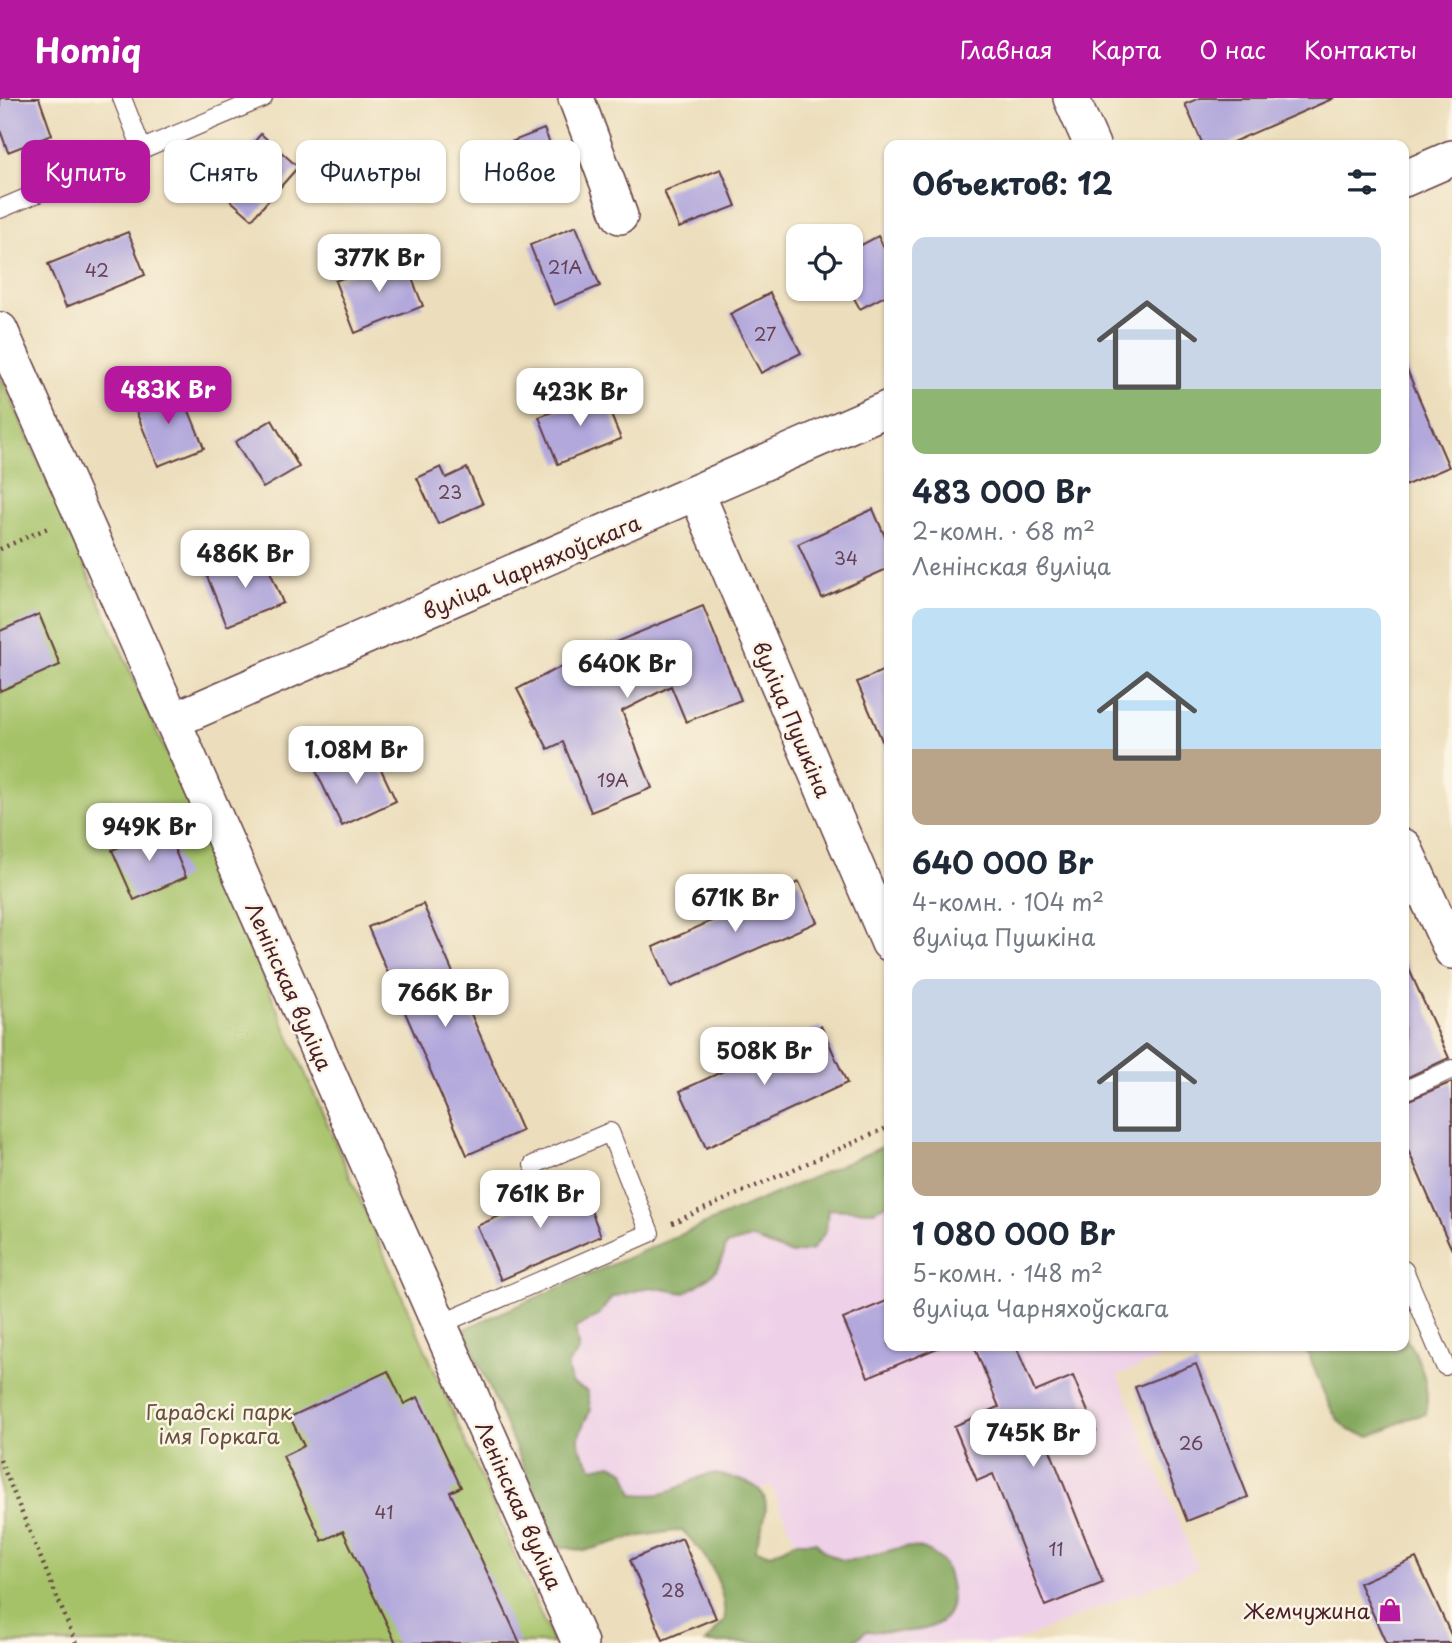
<!DOCTYPE html>
<html lang="ru">
<head>
<meta charset="utf-8">
<style>
  body { margin:0; font-family:"Playpen Sans",sans-serif; background:#f6f6f7; color:#1f2937; height:100vh; display:flex; flex-direction:column; font-size:26px; white-space:nowrap }
  * { box-sizing:border-box; margin:0 }
  p { font-size:23px; color:#747a83 }
  .icon { flex:none; width:38px; height:38px; fill:none; stroke:currentColor; stroke-width:2; stroke-linecap:round; stroke-linejoin:round }
  .map { position:relative; flex:1; overflow:hidden }
  .sheet { position:absolute; left:884px; top:42px; width:525px; height:1211px; display:flex; flex-direction:column; background:#fff; border-radius:14px; box-shadow:0 2px 5px #0004 }
  .sheet>* { flex:none }
  .hud { position:absolute; left:21px; top:42px; width:665px; height:63px; display:flex; gap:14px }
  .buttons { position:absolute; left:786px; top:126px; display:grid; gap:14px }
  .buttons a { display:grid; place-items:center; width:77px; height:77px; border-radius:14px; background:#fff; box-shadow:0 2px 5px #0004; font-size:35px }
  .price { position:absolute; translate:-50% -60px; padding:0 16px; border-radius:14px; background:#fff; color:#222; font-size:23px; line-height:46px; filter:drop-shadow(0 2px 4px #0008) }
  .price::after { content:''; position:absolute; left:50%; top:42px; width:21px; height:16px; margin-left:-10px; background:inherit; clip-path:polygon(0 0,100% 0,50% 100%) }
  .price.current { background:#b5179e; color:#fff }
  ul { padding:0; list-style:none }
  li { display:grid; align-content:center; gap:14px; height:371px; padding:0 28px }
  li span { display:grid; place-items:center; height:217px; border-radius:14px; color:#555 }
  li>.icon { margin-inline-start:auto }
  span .icon { width:126px; height:126px; fill:#fffc; stroke-width:1 }
  li b { font-size:30px }
  h2 { display:flex; justify-content:space-between; align-items:center; height:84px; padding:0 28px; font-size:30px }
  .pill { padding:0 24px; border-radius:14px; background:#fff; box-shadow:0 2px 5px #0004; font-size:24px; line-height:63px }
  .pill.current { background:#b5179e; color:#fff }
  header { display:flex; align-items:center; gap:42px; box-sizing:border-box; height:98px; padding:0 35px; background:#b5179e; color:#fff }
  header strong { font-size:33px }
  nav { display:flex; gap:38px; margin-inline-start:auto; font-size:24px }
  .map>svg:first-child { display:block }
</style>
</head>
<body>
<header>
<strong>Homiq</strong>
<nav><a>Главная</a><a>Карта</a><a>О нас</a><a>Контакты</a></nav>
</header>
<div class="map">
<svg width="1452" height="1545" viewBox="0 0 1452 1545">
  <rect width="100%" height="100%" fill="#fcf5e5"/>
  <filter id="ink" filterUnits="userSpaceOnUse"><feTurbulence type="fractalNoise" baseFrequency=".0143" numOctaves="2"/><feDisplacementMap in="SourceGraphic" scale="14" xChannelSelector="R" yChannelSelector="G"/><feConvolveMatrix kernelMatrix="1 2 1 2 8 2 1 2 1" color-interpolation-filters="sRGB"/></filter>
  <filter id="wash" filterUnits="userSpaceOnUse"><feTurbulence type="fractalNoise" baseFrequency=".00686" numOctaves="4" result="noise"/><feDisplacementMap in="SourceGraphic" scale="28" xChannelSelector="R" yChannelSelector="G"/><feGaussianBlur stdDeviation="1.57" result="paint"/><feColorMatrix in="noise" values="0 0 0 0 0 0 0 0 0 0 0 0 0 0 0 0 0 1.4 0 .05"/><feComposite in="paint" operator="in"/></filter>
  <g filter="url(#wash)">
    <rect width="100%" height="100%" fill="#ecdebc"/>
    <path fill="#eed0e8" d="M 889,1065 L 889,1248 L 1188,1248 L 1118,1278 L 1198,1471 L 1012,1545 L 839,1545 L 771,1388 L 607,1446 L 522,1233 Z"/>
    <path fill="#a6c269" stroke="#78704a" stroke-width="2" d="M 0,276 L 65,423 L 553,1545 L 0,1545 Z"/>
    <g fill="#84a85d" stroke="#676444" stroke-width="2">
      <path d="M 889,1046 L 889,1105 L 874,1113 L 828,1111 L 826,1133 L 812,1152 L 792,1156 L 751,1140 L 726,1147 C 720,1175 709,1180 685,1195 L 650,1189 L 612,1199 L 598,1218 L 575,1230 L 579,1253 L 567,1267 L 571,1285 L 587,1293 L 591,1312 C 576,1337 573,1347 593,1370 L 611,1366 L 625,1373 L 633,1396 C 674,1400 672,1389 706,1377 C 713,1374 724,1378 733,1380 C 781,1390 765,1418 755,1452 L 772,1456 L 795,1444 L 816,1444 C 852,1492 896,1426 937,1459 C 947,1467 949,1480 951,1492 C 959,1542 896,1533 866,1533 L 852,1545 L 705,1545 L 725,1522 C 724,1483 709,1459 682,1432 L 634,1439 L 584,1453 L 558,1448 L 464,1231 Z"/>
      <path d="M 1404,1238 C 1421,1261 1430,1288 1426,1316 L 1407,1321 L 1371,1338 C 1365,1336 1355,1335 1349,1332 C 1327,1319 1317,1270 1304,1248 L 1404,1248 Z"/>
    </g>
    <g id="blocks">
      <g fill="#b2a8dc">
        <path d="M 0,0 L 39,0 L 52,37 L 8,54 L 0,32 Z"/>
        <path d="M 1200,0 L 1334,0 L 1226,47 L 1203,47 L 1185,6 Z"/>
        <path d="M 544,31 L 561,72 L 505,95 L 488,53 Z"/>
        <path d="M 261,36 L 298,69 L 252,121 L 215,89 Z"/>
        <path d="M 721,71 L 736,108 L 679,130 L 664,93 Z"/>
        <path d="M 576,128 L 600,188 L 554,207 L 530,147 Z"/>
        <path d="M 128,134 L 145,177 L 66,209 L 48,166 Z"/>
        <path d="M 878,138 L 889,160 L 889,196 L 860,211 L 850,193 L 850,153 Z"/>
        <path d="M 402,156 L 423,208 L 355,235 L 335,183 Z"/>
        <path d="M 770,195 L 801,255 L 761,275 L 730,216 Z"/>
        <path d="M 1404,265 L 1449,369 L 1404,388 Z"/>
        <path d="M 179,288 L 204,350 L 158,368 L 133,306 Z"/>
        <path d="M 602,295 L 621,341 L 558,366 L 539,319 Z"/>
        <path d="M 272,322 L 299,369 L 263,390 L 235,344 Z"/>
        <path d="M 441,369 L 446,380 L 467,370 L 483,406 L 438,426 L 417,380 Z"/>
        <path d="M 873,411 L 889,448 L 889,470 L 822,500 L 798,446 Z"/>
        <path d="M 263,456 L 283,505 L 227,528 L 207,478 Z"/>
        <path d="M 703,508 L 741,602 L 686,624 L 671,588 L 622,613 L 652,690 L 591,714 L 563,644 L 548,651 L 517,591 L 610,544 L 611,546 Z"/>
        <path d="M 39,516 L 60,567 L 0,593 L 0,533 Z"/>
        <path d="M 889,570 L 889,659 L 857,584 Z"/>
        <path d="M 370,648 L 396,703 L 342,728 L 316,673 Z"/>
        <path d="M 165,729 L 186,779 L 134,802 L 112,752 Z"/>
        <path d="M 799,784 L 817,824 L 671,889 L 653,849 Z"/>
        <path d="M 423,806 L 522,1033 L 467,1057 L 368,829 Z"/>
        <path d="M 1404,860 L 1449,960 L 1404,981 Z"/>
        <path d="M 821,928 L 847,985 L 706,1050 L 680,993 Z"/>
        <path d="M 1452,984 L 1452,1152 L 1404,1043 L 1404,1004 Z"/>
        <path d="M 579,1082 L 601,1138 L 501,1182 L 477,1128 Z"/>
        <path d="M 889,1202 L 889,1248 L 942,1248 L 868,1279 L 843,1221 Z"/>
        <path d="M 974,1248 L 1016,1248 L 1035,1294 L 1073,1278 L 1096,1333 L 1050,1352 L 1103,1485 L 1045,1508 L 993,1376 L 977,1383 L 954,1328 L 999,1309 Z"/>
        <path d="M 1196,1266 L 1248,1399 L 1187,1423 L 1135,1289 Z"/>
        <path d="M 388,1273 L 404,1306 L 418,1299 L 461,1389 L 450,1394 L 520,1545 L 396,1545 L 343,1433 L 322,1443 L 283,1358 L 304,1348 L 290,1319 Z"/>
        <path d="M 682,1440 L 716,1520 L 663,1542 L 630,1462 Z"/>
        <path d="M 1416,1460 L 1452,1539 L 1452,1545 L 1386,1545 L 1359,1485 Z"/>
      </g>
    </g>
  </g>
  <g filter="url(#ink)">
    <use href="#blocks" fill-opacity="0" stroke="#623c41" stroke-width="2"/>
    <g fill="none" stroke-linecap="round" stroke-linejoin="round">
      <g stroke="#623c41" stroke-width="20">
        <g id="service">
          <path d="M 122,0 L 142,51"/>
          <path d="M 0,111 L 263,0"/>
          <path d="M 1404,801 L 1423,793"/>
          <path d="M 1404,993 L 1452,971"/>
          <path d="M 1404,1172 L 1445,1268"/>
          <path d="M 441,1226 L 650,1135 L 610,1034 L 533,1067"/>
        </g>
      </g>
      <g stroke="#623c41" stroke-width="38">
        <g id="minor">
          <path d="M 576,0 L 620,118"/>
          <path d="M 1071,0 L 1092,47"/>
          <path d="M 1404,81 L 1452,60"/>
          <path d="M 0,232 L 580,1545"/>
          <path d="M 697,396 L 889,845"/>
          <path d="M 172,623 L 889,310"/>
          <path d="M 1404,749 L 1452,853"/>
        </g>
      </g>
      <g stroke="#623c41" stroke-width="4.5" stroke-dasharray="2 5" stroke-linecap="butt">
        <path d="M 0,451 L 50,429"/>
        <path d="M 672,1125 L 889,1029"/>
        <path d="M 0,1362 L 76,1545"/>
      </g>
      <use href="#service" stroke="#fff" stroke-width="18"/>
      <use href="#minor" stroke="#fff" stroke-width="35"/>
    </g>
  </g>
  <defs>
    <g id="shop-bare" transform="scale(1.89)"><path d="M-5-2.5h2.3a2.7 3.5 0 0 1 5.4 0H5L5.5 6h-11ZM-1.5-2.5h3a1.5 2.3 0 0 0-3 0Z" fill="#b5179e" stroke="#fcf5e5" stroke-width="2.5" paint-order="stroke"/></g>
  </defs>
  <g fill-rule="evenodd">
    <use href="#shop-bare" x="1390" y="1512"/>
  </g>
  <g text-anchor="middle" dominant-baseline="central" stroke-width="5" stroke-linejoin="round" paint-order="stroke">
    <g font-size="18" fill="#644157">
      <text x="565" y="168">21А</text>
      <text x="97" y="171">42</text>
      <text x="765" y="235">27</text>
      <text x="450" y="393">23</text>
      <text x="846" y="459">34</text>
      <text x="613" y="681">19А</text>
      <text x="1191" y="1344">26</text>
      <text x="384" y="1413">41</text>
      <text x="1056" y="1450">11</text>
      <text x="673" y="1491">28</text>
    </g>
    <g font-size="21" fill="#4a1f2b" stroke="#fcf5e5">
      <text transform="translate(531 468) rotate(-23)">вуліца Чарняхоўскага</text>
      <text transform="translate(793 621) rotate(67)">вуліца Пушкіна</text>
      <text transform="translate(290 888) rotate(66)">Ленінская вуліца</text>
      <text transform="translate(520 1407) rotate(66)">Ленінская вуліца</text>
    </g>
    <g font-size="21" fill="#66503e" stroke="#fcf5e5">
      <text x="219" y="1313">Гарадскі парк<tspan x="219" dy="24">імя Горкага</tspan></text>
    </g>
    <g font-size="21" fill="#4a1f2b" stroke="#fcf5e5" text-anchor="end">
      <text x="1370" y="1512">Жемчужина</text>
    </g>
  </g>
</svg>
<div class="buttons">
<a><svg class="icon" aria-label="locate" viewBox="0 0 24 24"><circle cx="12" cy="12" r="6"/><path d="M12 2v4M12 18v4M2 12h4M18 12h4"/></svg></a>
</div>
<b class="price" style="left:379px;top:196px">377K Br</b>
<b class="price current" style="left:168px;top:328px">483K Br</b>
<b class="price" style="left:580px;top:330px">423K Br</b>
<b class="price" style="left:245px;top:492px">486K Br</b>
<b class="price" style="left:627px;top:602px">640K Br</b>
<b class="price" style="left:356px;top:688px">1.08M Br</b>
<b class="price" style="left:149px;top:765px">949K Br</b>
<b class="price" style="left:735px;top:836px">671K Br</b>
<b class="price" style="left:445px;top:931px">766K Br</b>
<b class="price" style="left:764px;top:989px">508K Br</b>
<b class="price" style="left:540px;top:1132px">761K Br</b>
<b class="price" style="left:1033px;top:1371px">745K Br</b>
<div class="hud">
<a class="pill current">Купить</a>
<a class="pill">Снять</a>
<a class="pill">Фильтры</a>
<a class="pill">Новое</a>
</div>
<section class="sheet">
<h2>Объектов: 12<svg class="icon" aria-label="filters" viewBox="0 0 24 24"><path d="M4 7h16M4 17h16"/><circle cx="9" cy="7" r="2"/><circle cx="15" cy="17" r="2"/></svg></h2>
<ul>
<li><span style="background:linear-gradient(#c9d6e8 70%,#8fb573 0)"><svg class="icon" aria-label="home" viewBox="0 0 24 24"><path d="M3 11l9-7 9 7M6 9v11h12V9"/></svg></span><div><b>483 000 Br</b><p>2-комн. · 68 m²</p><p>Ленінская вуліца</p></div></li>
<li><span style="background:linear-gradient(#bfe0f5 65%,#b9a48a 0)"><svg class="icon" aria-label="home" viewBox="0 0 24 24"><path d="M3 11l9-7 9 7M6 9v11h12V9"/></svg></span><div><b>640 000 Br</b><p>4-комн. · 104 m²</p><p>вуліца Пушкіна</p></div></li>
<li><span style="background:linear-gradient(#c9d6e8 75%,#b9a48a 0)"><svg class="icon" aria-label="home" viewBox="0 0 24 24"><path d="M3 11l9-7 9 7M6 9v11h12V9"/></svg></span><div><b>1 080 000 Br</b><p>5-комн. · 148 m²</p><p>вуліца Чарняхоўскага</p></div></li>
</ul>
</section>
</div>
</body>
</html>
